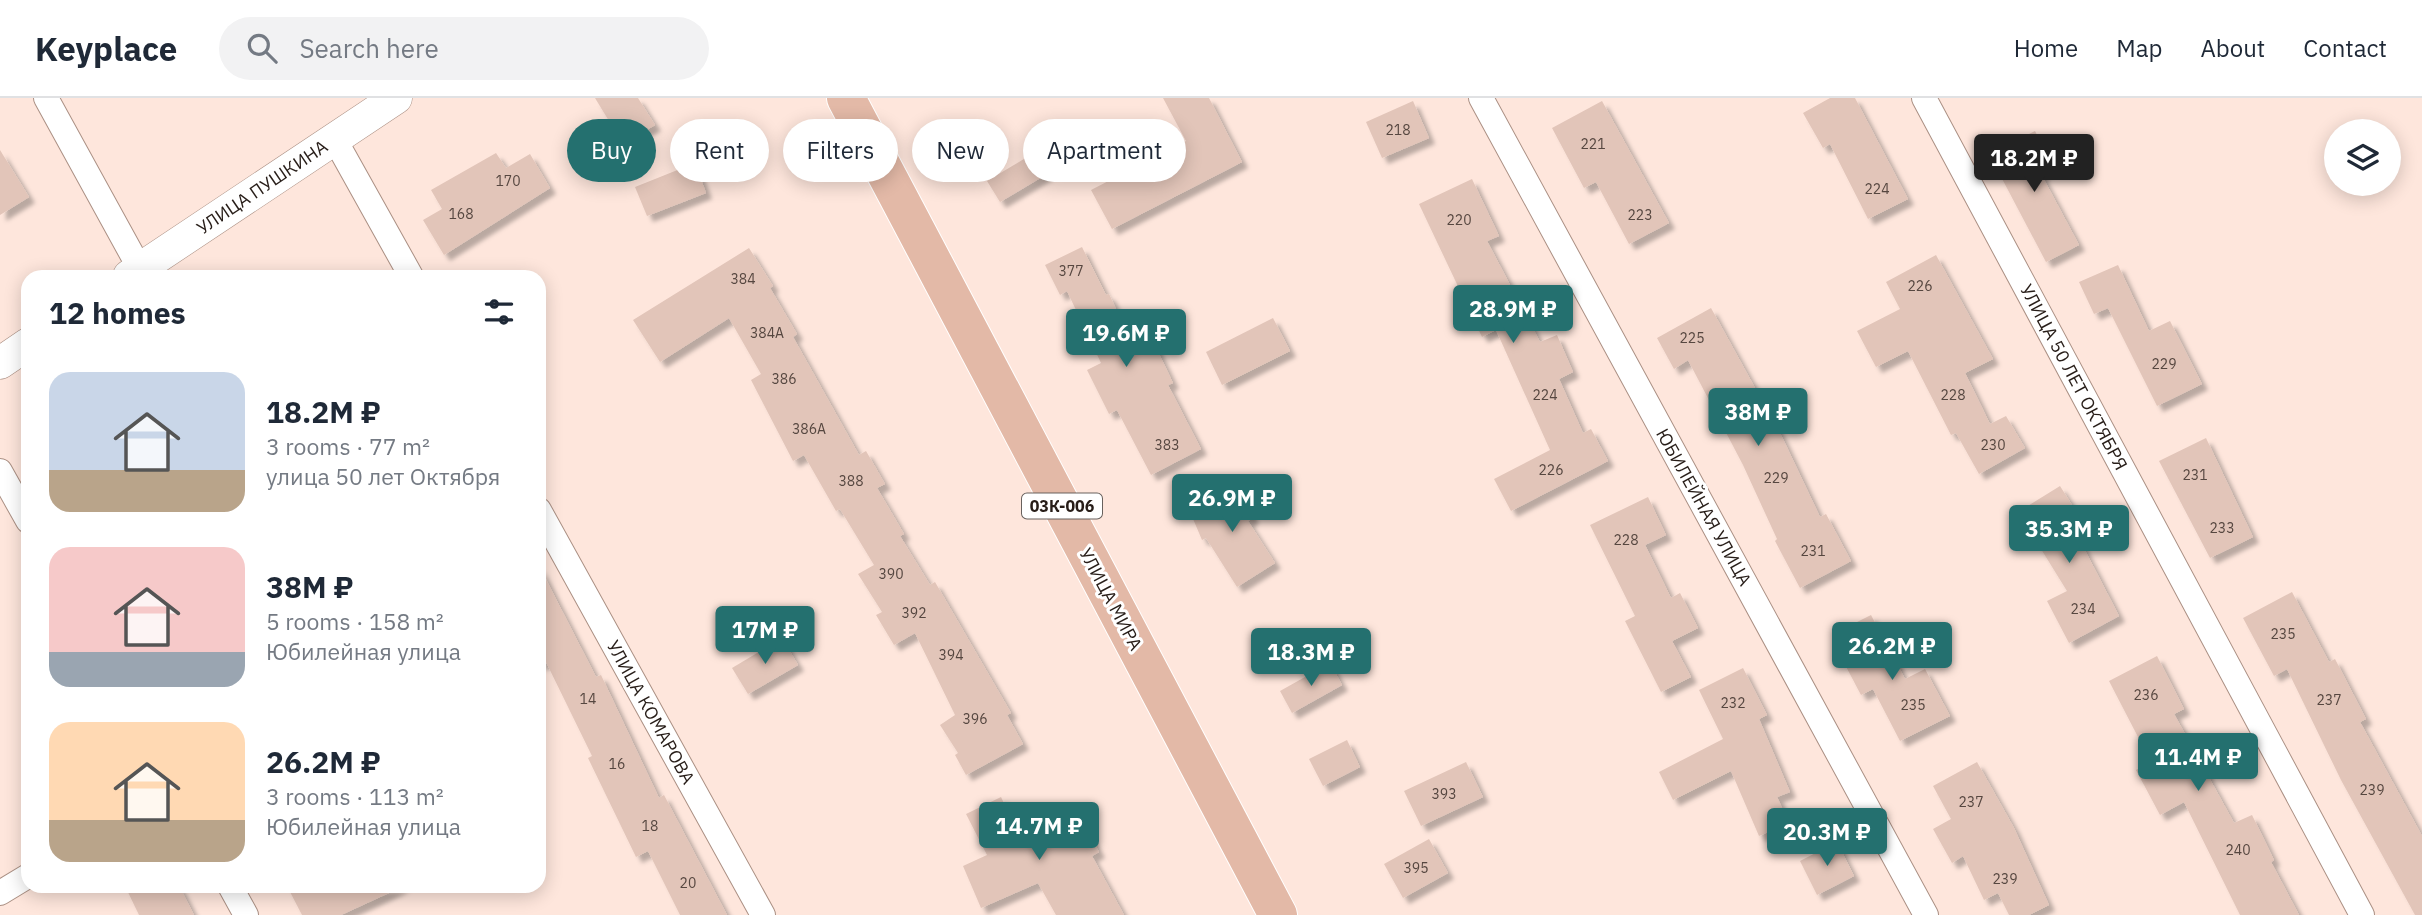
<!DOCTYPE html>
<html lang="en">
<head>
<meta charset="utf-8">
<style>
  body { margin:0; font-family:"IBM Plex Sans",sans-serif; background:#f2f2f3; color:#1f2937; height:100vh; display:flex; flex-direction:column; font-size:26px; white-space:nowrap }
  * { box-sizing:border-box; margin:0 }
  p { font-size:23px; color:#747a83 }
  .icon { flex:none; width:38px; height:38px; fill:none; stroke:currentColor; stroke-width:2; stroke-linecap:round; stroke-linejoin:round }
  .map { position:relative; flex:1; overflow:hidden }
  .panel { position:absolute; left:21px; top:172px; width:525px; height:623px; display:flex; flex-direction:column; background:#fff; border-radius:21px; box-shadow:0 4px 18px #0003 }
  .panel>* { flex:none }
  .top-card { position:absolute; left:567px; top:21px; width:665px; height:63px; display:flex; gap:14px }
  .fabs { position:absolute; left:2324px; top:21px; display:grid; gap:14px }
  .fabs a { display:grid; place-items:center; width:77px; height:77px; border-radius:50%; background:#fff; box-shadow:0 4px 18px #0003; font-size:35px }
  .price { position:absolute; translate:-50% -60px; padding:0 16px; border-radius:7px; background:#24706f; color:#fff; font-size:23px; line-height:46px; filter:drop-shadow(0 2px 4px #0008) }
  .price::after { content:''; position:absolute; left:50%; top:42px; width:21px; height:16px; margin-left:-10px; background:inherit; clip-path:polygon(0 0,100% 0,50% 100%) }
  .price.on { background:#222; color:#fff }
  ul { padding:0; list-style:none }
  li { display:flex; align-items:center; gap:21px; height:175px; padding:0 28px }
  li span { display:grid; place-items:center; flex:none; width:196px; height:140px; border-radius:21px; color:#555 }
  li>.icon { margin-inline-start:auto }
  span .icon { width:84px; height:84px; fill:#fffc; stroke-width:1 }
  li b { font-size:30px }
  h2 { display:flex; justify-content:space-between; align-items:center; height:84px; padding:0 28px; font-size:30px }
  .pill { padding:0 24px; border-radius:32px; background:#fff; box-shadow:0 4px 18px #0003; font-size:24px; line-height:63px }
  .pill.on { background:#24706f; color:#fff }
  header { display:flex; align-items:center; gap:42px; box-sizing:border-box; height:98px; padding:0 35px; background:#fff; border-bottom:2px solid #e0e1e3 }
  header strong { font-size:33px }
  nav { display:flex; gap:38px; margin-inline-start:auto; font-size:24px }
  .search { width:490px; height:63px; background:#f2f2f3; display:flex; align-items:center; gap:18px; box-sizing:border-box; padding:0 24px; border-radius:38px; color:#747a83; font-size:26px }
  .map>svg:first-child { display:block }
</style>
</head>
<body>
<header>
<strong>Keyplace</strong>
<div class="search"><svg class="icon" aria-label="search" viewBox="0 0 24 24"><circle cx="10" cy="10" r="6"/><path d="M15 15l6 6"/></svg>Search here</div>
<nav><a>Home</a><a>Map</a><a>About</a><a>Contact</a></nav>
</header>
<div class="map">
<svg width="2422" height="817" viewBox="0 0 2422 817">
  <defs>
    <filter id="shadow"><feDropShadow dx="6" dy="6" stdDeviation="2" flood-color="#0004"/></filter>
  </defs>
  <rect width="100%" height="100%" fill="#fee6dc"/>
  <g fill="#e2c5b9" filter="url(#shadow)">
    <path d="M 595,0 L 638,0 L 655,27 L 623,46 Z"/>
    <path d="M 1163,0 L 1209,0 L 1242,64 L 1112,131 L 1091,92 L 1186,43 Z"/>
    <path d="M 1830,0 L 1855,0 L 1908,101 L 1868,121 L 1830,46 L 1823,50 L 1803,15 Z"/>
    <path d="M 1413,3 L 1429,40 L 1382,60 L 1366,24 Z"/>
    <path d="M 1602,3 L 1669,125 L 1629,146 L 1596,84 L 1584,90 L 1552,30 Z"/>
    <path d="M 2035,33 L 2054,69 L 2041,76 L 2079,147 L 2046,164 L 1989,56 Z"/>
    <path d="M 0,52 L 29,99 L 0,117 Z"/>
    <path d="M 496,55 L 506,70 L 530,56 L 550,90 L 444,157 L 423,122 L 442,111 L 431,92 Z"/>
    <path d="M 1034,55 L 1047,76 L 1000,104 L 987,83 Z"/>
    <path d="M 695,65 L 706,95 L 647,118 L 635,89 Z"/>
    <path d="M 1472,81 L 1499,138 L 1487,143 L 1540,244 L 1557,237 L 1573,274 L 1559,281 L 1583,335 L 1591,331 L 1608,363 L 1511,413 L 1494,381 L 1550,352 L 1496,232 L 1482,239 L 1419,106 Z"/>
    <path d="M 1082,149 L 1106,197 L 1109,196 L 1134,249 L 1152,241 L 1173,285 L 1168,287 L 1201,351 L 1151,377 L 1117,312 L 1109,316 L 1087,272 L 1101,265 L 1067,193 L 1060,197 L 1045,167 Z"/>
    <path d="M 749,150 L 773,188 L 770,190 L 797,236 L 793,239 L 859,357 L 866,353 L 885,386 L 877,390 L 904,436 L 900,438 L 930,487 L 935,484 L 1011,615 L 1007,617 L 1023,646 L 966,677 L 955,657 L 958,655 L 940,627 L 955,617 L 915,535 L 894,547 L 876,517 L 882,514 L 858,476 L 874,467 L 840,411 L 836,413 L 804,357 L 793,363 L 751,282 L 761,276 L 729,220 L 660,264 L 633,222 Z"/>
    <path d="M 1936,157 L 1993,261 L 1965,275 L 1990,326 L 2006,318 L 2025,350 L 1979,376 L 1956,335 L 1951,337 L 1908,253 L 1876,269 L 1857,233 L 1900,211 L 1886,184 Z"/>
    <path d="M 2118,167 L 2149,233 L 2170,223 L 2202,286 L 2157,308 L 2108,210 L 2094,216 L 2079,184 Z"/>
    <path d="M 1711,210 L 1782,339 L 1820,419 L 1826,416 L 1851,463 L 1800,490 L 1775,443 L 1777,441 L 1743,367 L 1688,262 L 1674,271 L 1657,240 Z"/>
    <path d="M 1273,220 L 1290,253 L 1222,287 L 1206,254 Z"/>
    <path d="M 2206,340 L 2253,439 L 2210,460 L 2159,363 Z"/>
    <path d="M 1239,387 L 1253,420 L 1248,423 L 1275,465 L 1237,489 L 1206,440 L 1202,442 L 1188,409 Z"/>
    <path d="M 2060,388 L 2087,431 L 2077,437 L 2119,518 L 2069,545 L 2047,503 L 2067,493 L 2018,414 Z"/>
    <path d="M 1648,399 L 1666,437 L 1645,447 L 1671,500 L 1680,495 L 1698,530 L 1672,543 L 1691,579 L 1661,594 L 1625,523 L 1635,518 L 1590,427 Z"/>
    <path d="M 539,468 L 596,579 L 601,577 L 659,700 L 664,697 L 727,817 L 680,817 L 648,753 L 636,759 L 588,660 L 592,658 L 546,564 L 539,567 Z"/>
    <path d="M 2292,494 L 2329,564 L 2335,561 L 2366,621 L 2360,624 L 2422,738 L 2422,817 L 2415,817 L 2341,682 L 2287,571 L 2274,578 L 2243,520 Z"/>
    <path d="M 1871,517 L 1905,581 L 1925,571 L 1950,618 L 1900,643 L 1873,591 L 1861,597 L 1842,561 L 1855,553 L 1843,531 Z"/>
    <path d="M 782,540 L 798,567 L 748,596 L 732,570 Z"/>
    <path d="M 2157,558 L 2184,611 L 2174,616 L 2234,725 L 2252,717 L 2274,762 L 2271,764 L 2299,817 L 2240,817 L 2184,704 L 2160,717 L 2136,672 L 2151,664 L 2109,583 Z"/>
    <path d="M 1330,565 L 1342,587 L 1292,615 L 1280,593 Z"/>
    <path d="M 1743,570 L 1767,617 L 1759,621 L 1790,694 L 1777,699 L 1789,725 L 1759,738 L 1731,673 L 1673,702 L 1659,674 L 1723,641 L 1699,592 Z"/>
    <path d="M 1347,642 L 1360,669 L 1323,688 L 1309,661 Z"/>
    <path d="M 1466,664 L 1483,699 L 1421,728 L 1404,693 Z"/>
    <path d="M 1977,664 L 2014,730 L 2049,807 L 2029,817 L 2009,817 L 1998,795 L 1984,802 L 1963,758 L 1952,765 L 1933,731 L 1951,721 L 1933,688 Z"/>
    <path d="M 1001,699 L 1019,736 L 1073,707 L 1099,754 L 1092,758 L 1124,817 L 1056,817 L 1038,785 L 981,810 L 963,768 L 987,757 L 966,716 Z"/>
    <path d="M 1429,741 L 1448,775 L 1403,800 L 1384,766 Z"/>
    <path d="M 1837,744 L 1854,778 L 1817,797 L 1800,763 Z"/>
    <path d="M 125,788 L 179,788 L 194,817 L 139,817 Z"/>
    <path d="M 287,788 L 404,788 L 341,817 L 302,817 Z"/>
  </g>
  <g fill="none" stroke-linecap="round" stroke-linejoin="round">
    <g stroke="#ab9084" stroke-width="26">
      <g id="minor">
        <path d="M 46,0 L 140,171"/>
        <path d="M 1481,0 L 1926,817"/>
        <path d="M 1924,0 L 2362,817"/>
        <path d="M 334,40 L 411,178"/>
        <path d="M 0,373 L 28,423"/>
        <path d="M 539,412 L 763,817"/>
        <path d="M 230,788 L 246,817"/>
        <path d="M 0,795 L 28,778"/>
      </g>
    </g>
    <g stroke="#ab9084" stroke-width="33">
      <g id="tertiary">
        <path d="M 129,178 L 396,0"/>
        <path d="M 0,265 L 28,246"/>
      </g>
    </g>
    <g stroke="#fff" stroke-width="40">
      <path id="primary" d="M 846,0 L 1278,817"/>
    </g>
    <use href="#minor" stroke="#fff" stroke-width="24"/>
    <use href="#tertiary" stroke="#fff" stroke-width="32"/>
    <use href="#primary" stroke="#e3b9a7" stroke-width="38"/>
  </g>
  <g text-anchor="middle" dominant-baseline="central" stroke-width="6" stroke-linejoin="round" paint-order="stroke">
    <g font-size="14" fill="#564740">
      <text x="1398" y="32">218</text>
      <text x="1593" y="46">221</text>
      <text x="508" y="83">170</text>
      <text x="1877" y="91">224</text>
      <text x="461" y="116">168</text>
      <text x="1640" y="117">223</text>
      <text x="1459" y="122">220</text>
      <text x="1071" y="173">377</text>
      <text x="743" y="181">384</text>
      <text x="1920" y="188">226</text>
      <text x="767" y="235">384А</text>
      <text x="1692" y="240">225</text>
      <text x="2164" y="266">229</text>
      <text x="784" y="281">386</text>
      <text x="1545" y="297">224</text>
      <text x="1953" y="297">228</text>
      <text x="809" y="331">386А</text>
      <text x="1167" y="347">383</text>
      <text x="1993" y="347">230</text>
      <text x="1551" y="372">226</text>
      <text x="2195" y="377">231</text>
      <text x="1776" y="380">229</text>
      <text x="851" y="383">388</text>
      <text x="2222" y="430">233</text>
      <text x="1626" y="442">228</text>
      <text x="1813" y="453">231</text>
      <text x="891" y="476">390</text>
      <text x="2083" y="511">234</text>
      <text x="914" y="515">392</text>
      <text x="2283" y="536">235</text>
      <text x="951" y="557">394</text>
      <text x="2146" y="597">236</text>
      <text x="588" y="601">14</text>
      <text x="2329" y="602">237</text>
      <text x="1733" y="605">232</text>
      <text x="1913" y="607">235</text>
      <text x="975" y="621">396</text>
      <text x="617" y="666">16</text>
      <text x="2372" y="692">239</text>
      <text x="1444" y="696">393</text>
      <text x="1971" y="704">237</text>
      <text x="650" y="728">18</text>
      <text x="2238" y="752">240</text>
      <text x="1416" y="770">395</text>
      <text x="2005" y="781">239</text>
      <text x="688" y="785">20</text>
    </g>
    <rect fill="#fff" stroke="#68615d" stroke-width="2" x="1022" y="395.5" width="80" height="25" rx="5"/>
    <g font-size="16" font-weight="bold" fill="#271d18">
      <text x="1062" y="408">03К-006</text>
    </g>
    <g font-size="18" fill="#271d18" stroke="#fff">
      <text transform="translate(262 89) rotate(-34)">УЛИЦА ПУШКИНА</text>
      <text transform="translate(2074 279) rotate(62)">УЛИЦА 50 ЛЕТ ОКТЯБРЯ</text>
      <text transform="translate(1704 409) rotate(61)">ЮБИЛЕЙНАЯ УЛИЦА</text>
      <text transform="translate(1111 501) rotate(62)">УЛИЦА МИРА</text>
      <text transform="translate(651 614) rotate(61)">УЛИЦА КОМАРОВА</text>
    </g>
  </g>
</svg>
<div class="fabs">
<a><svg class="icon" aria-label="layers" viewBox="0 0 24 24"><path d="M12 4l9 5-9 5-9-5zM3 14l9 5 9-5"/></svg></a>
</div>
<b class="price on" style="left:2034px;top:96px">18.2M ₽</b>
<b class="price" style="left:1513px;top:247px">28.9M ₽</b>
<b class="price" style="left:1126px;top:271px">19.6M ₽</b>
<b class="price" style="left:1758px;top:350px">38M ₽</b>
<b class="price" style="left:1232px;top:436px">26.9M ₽</b>
<b class="price" style="left:2069px;top:467px">35.3M ₽</b>
<b class="price" style="left:765px;top:568px">17M ₽</b>
<b class="price" style="left:1892px;top:584px">26.2M ₽</b>
<b class="price" style="left:1311px;top:590px">18.3M ₽</b>
<b class="price" style="left:2198px;top:695px">11.4M ₽</b>
<b class="price" style="left:1039px;top:764px">14.7M ₽</b>
<b class="price" style="left:1827px;top:770px">20.3M ₽</b>
<div class="top-card">
<a class="pill on">Buy</a>
<a class="pill">Rent</a>
<a class="pill">Filters</a>
<a class="pill">New</a>
<a class="pill">Apartment</a>
</div>
<section class="panel">
<h2>12 homes<svg class="icon" aria-label="filters" viewBox="0 0 24 24"><path d="M4 7h16M4 17h16"/><circle cx="9" cy="7" r="2"/><circle cx="15" cy="17" r="2"/></svg></h2>
<ul>
<li><span style="background:linear-gradient(#c9d6e8 70%,#b9a48a 0)"><svg class="icon" aria-label="home" viewBox="0 0 24 24"><path d="M3 11l9-7 9 7M6 9v11h12V9"/></svg></span><div><b>18.2M ₽</b><p>3 rooms · 77 m²</p><p>улица 50 лет Октября</p></div></li>
<li><span style="background:linear-gradient(#f6c9c9 75%,#9aa5b1 0)"><svg class="icon" aria-label="home" viewBox="0 0 24 24"><path d="M3 11l9-7 9 7M6 9v11h12V9"/></svg></span><div><b>38M ₽</b><p>5 rooms · 158 m²</p><p>Юбилейная улица</p></div></li>
<li><span style="background:linear-gradient(#ffd9b3 70%,#b9a48a 0)"><svg class="icon" aria-label="home" viewBox="0 0 24 24"><path d="M3 11l9-7 9 7M6 9v11h12V9"/></svg></span><div><b>26.2M ₽</b><p>3 rooms · 113 m²</p><p>Юбилейная улица</p></div></li>
</ul>
</section>
</div>
</body>
</html>
